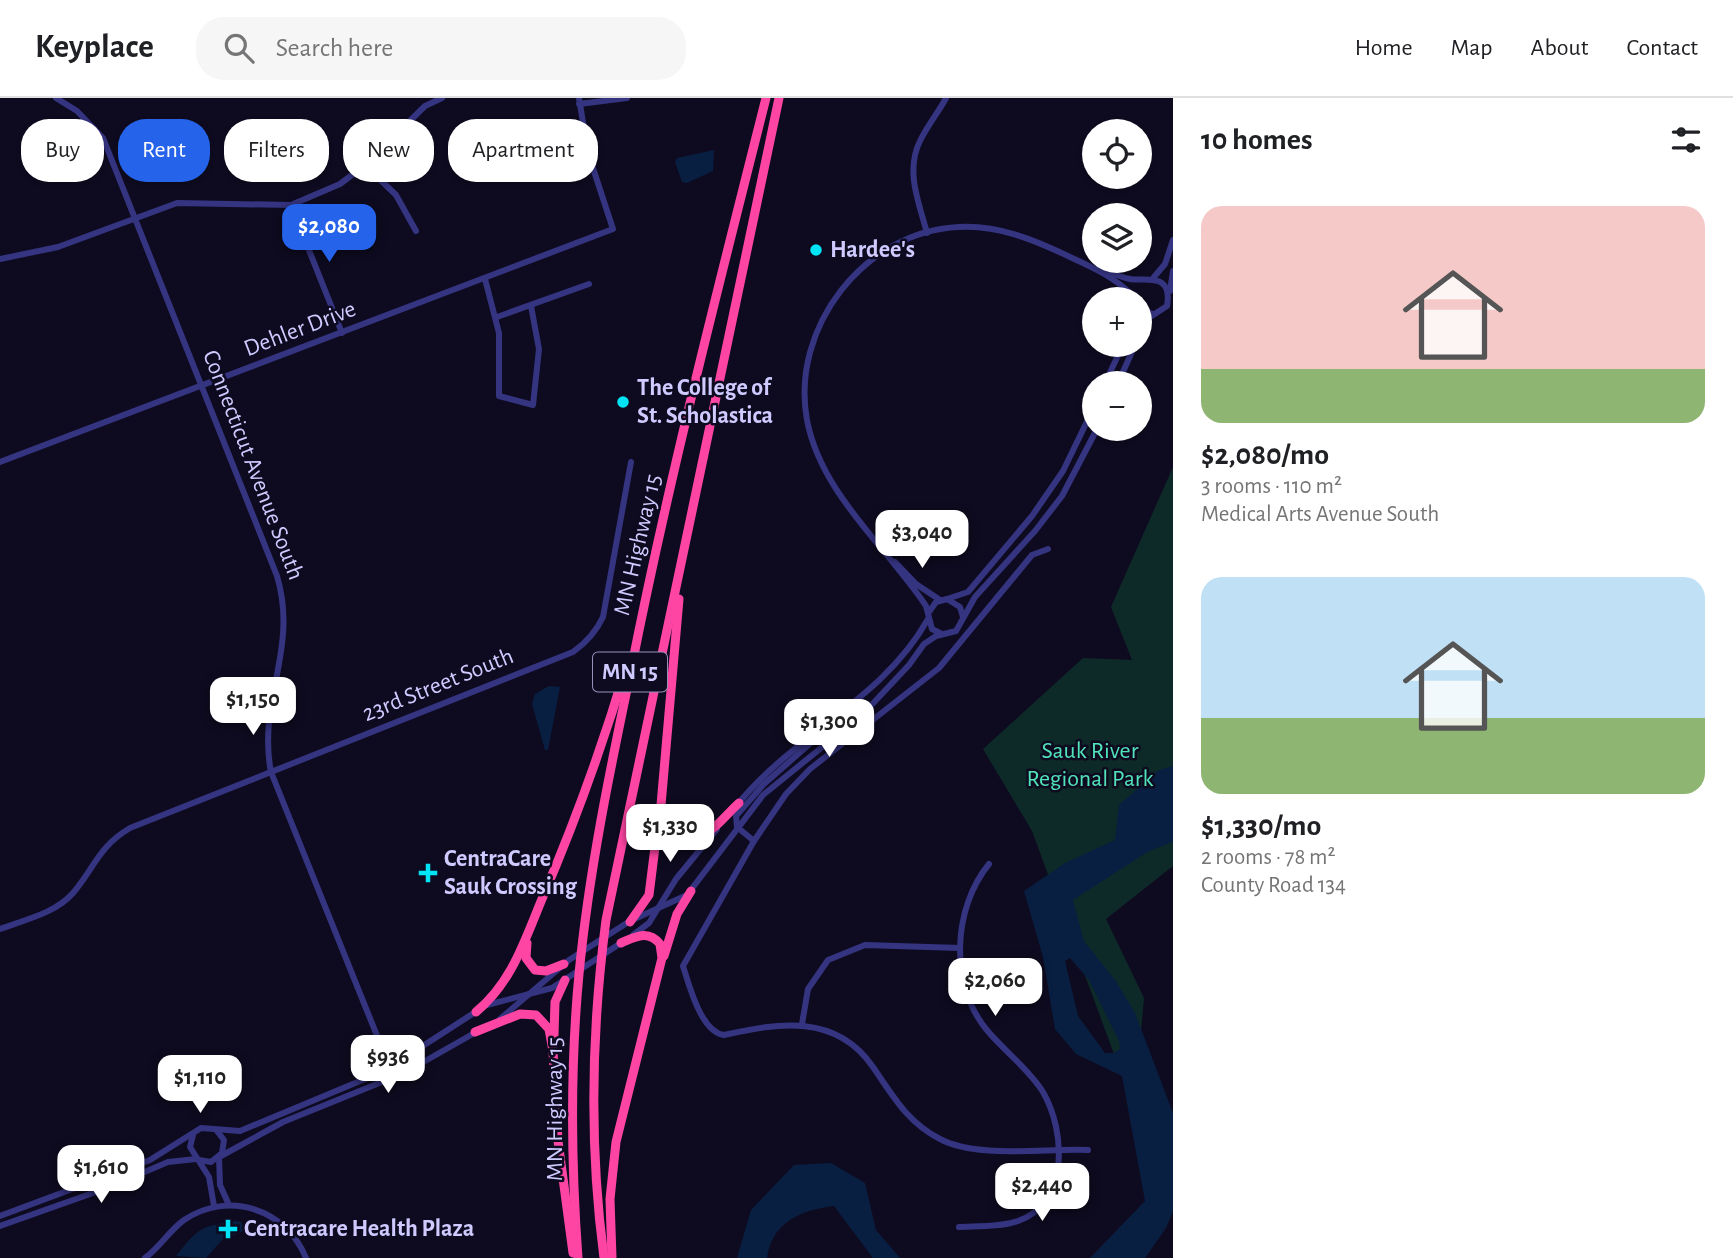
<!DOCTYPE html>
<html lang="en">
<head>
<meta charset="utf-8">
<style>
  body { margin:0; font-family:"Alegreya Sans",sans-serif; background:#f6f6f6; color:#202124; height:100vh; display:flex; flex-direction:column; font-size:26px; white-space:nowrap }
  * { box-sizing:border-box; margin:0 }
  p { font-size:23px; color:#757577 }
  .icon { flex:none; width:38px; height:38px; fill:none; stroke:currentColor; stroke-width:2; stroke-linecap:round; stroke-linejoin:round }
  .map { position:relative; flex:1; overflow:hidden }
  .side { display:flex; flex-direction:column; background:#fff; width:560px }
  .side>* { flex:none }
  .guide { position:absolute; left:21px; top:21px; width:665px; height:63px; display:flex; gap:14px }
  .controls { position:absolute; left:1082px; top:21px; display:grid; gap:14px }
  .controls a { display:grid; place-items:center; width:70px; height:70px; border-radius:50%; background:#fff; box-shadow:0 2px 5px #0004; font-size:35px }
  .price { position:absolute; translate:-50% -60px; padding:0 16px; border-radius:14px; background:#fff; color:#222; font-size:23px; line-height:46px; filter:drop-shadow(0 2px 4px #0008) }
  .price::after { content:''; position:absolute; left:50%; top:42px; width:21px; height:16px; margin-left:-10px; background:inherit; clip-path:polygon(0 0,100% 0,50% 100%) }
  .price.current { background:#2563eb; color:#fff }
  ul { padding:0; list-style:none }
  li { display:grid; align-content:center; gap:14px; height:371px; padding:0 28px }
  li span { display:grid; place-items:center; height:217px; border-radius:21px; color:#555 }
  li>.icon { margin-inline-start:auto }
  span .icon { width:126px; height:126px; fill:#fffc; stroke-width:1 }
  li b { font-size:30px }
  h2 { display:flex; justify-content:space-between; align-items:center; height:84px; padding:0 28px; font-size:30px }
  .chip { padding:0 24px; border-radius:28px; background:#fff; box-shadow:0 2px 5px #0004; font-size:24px; line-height:63px }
  .chip.current { background:#2563eb; color:#fff }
  header { display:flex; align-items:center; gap:42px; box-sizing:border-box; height:98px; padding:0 35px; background:#fff; border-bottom:2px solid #e0e0e0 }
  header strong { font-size:33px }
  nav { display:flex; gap:38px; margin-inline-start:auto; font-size:24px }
  .search { width:490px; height:63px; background:#f6f6f6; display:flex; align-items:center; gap:18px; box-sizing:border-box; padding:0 24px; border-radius:28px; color:#757577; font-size:26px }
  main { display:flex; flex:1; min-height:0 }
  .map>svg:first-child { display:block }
</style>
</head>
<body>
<header>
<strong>Keyplace</strong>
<div class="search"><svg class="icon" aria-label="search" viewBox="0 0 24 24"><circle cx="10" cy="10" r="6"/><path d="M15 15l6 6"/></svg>Search here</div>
<nav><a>Home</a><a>Map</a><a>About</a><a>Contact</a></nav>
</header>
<main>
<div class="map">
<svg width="1173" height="1160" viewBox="0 0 1173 1160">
  <rect width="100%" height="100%" fill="#0e0b20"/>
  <path fill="#0e2a28" d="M 1173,369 L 1173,768 L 1106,821 L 1144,900 L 1141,934 L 1122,978 L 1032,733 L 983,651 L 1083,560 L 1132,562 L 1111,509 Z"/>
  <g fill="#091f41" fill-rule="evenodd">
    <path d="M 714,52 L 713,73 L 687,85 L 682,84 L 675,64 L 677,60 Z"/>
    <path d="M 549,588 L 560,589 L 548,652 L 545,652 L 532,606 L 535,596 Z"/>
    <path d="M 1173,668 L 1173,744 L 1149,753 L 1073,802 L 1084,843 L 1116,883 L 1135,915 L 1173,1015 L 1173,1113 L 1166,1130 L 1145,1160 L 1090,1160 L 1145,1103 L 1122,978 L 1076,956 L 1055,931 L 1043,859 L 1024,793 L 1065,765 L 1115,742 L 1119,707 L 1159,672 ZM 1070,860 L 1089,882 L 1119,943 L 1120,951 L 1114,955 L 1105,955 L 1078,918 L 1065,863 Z"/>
    <path d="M 831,1065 L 865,1085 L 876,1132 L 900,1160 L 873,1160 L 834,1108 C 801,1112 772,1124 767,1160 L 737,1160 L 751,1112 L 794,1067 Z"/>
    <path d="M 235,1123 L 241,1124 L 245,1132 L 221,1143 L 206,1160 L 176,1158 C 198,1131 198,1129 235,1123 Z"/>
  </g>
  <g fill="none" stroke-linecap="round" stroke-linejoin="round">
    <g stroke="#353481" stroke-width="6">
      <path d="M 56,0 L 77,13 L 103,40 L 277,478 C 299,551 257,603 271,674 L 390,970"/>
      <path d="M 579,6 L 627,0"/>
      <path d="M 365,67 L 396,97 L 416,133"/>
      <path d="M 291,107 L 342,235"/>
      <path d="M 927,135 C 919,105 905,73 920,43 C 927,28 938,15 946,0"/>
      <path d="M 0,161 L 58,149 L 177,105 L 291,107 L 340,86 L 365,67 L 425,8 L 442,0"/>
      <path d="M 1098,171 C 1109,173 1119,179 1130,181 C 1145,184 1173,173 1167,208 L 1144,223 L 1139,232"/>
      <path d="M 1154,179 L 1165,166 L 1173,142"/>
      <path d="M 485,181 L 499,235 L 499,298 L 533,307 L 539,251 L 531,208"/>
      <path d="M 1170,193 L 1173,173"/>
      <path d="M 1139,211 L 1153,216"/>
      <path d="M 497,219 L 589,186"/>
      <path d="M 1105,285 L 1123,247"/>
      <path d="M 1118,285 L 1135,247"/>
      <path d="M 0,364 L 613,131 L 588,55 L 579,0"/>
      <path d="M 1048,451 L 1032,457 L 939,570 L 810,671 L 786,696 L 754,743 L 683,868 C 689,887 701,934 724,937 C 778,925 836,915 873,969 C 893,998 907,1024 940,1041 C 978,1061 1045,1050 1088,1052"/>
      <path d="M 895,464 L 916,486 L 940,502"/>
      <path d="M 947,501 L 968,494 L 1032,418 L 1063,373 L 1094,309"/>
      <path d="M 929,514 L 936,504 L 947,501 L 960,509 L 963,519"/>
      <path d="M 942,536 L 932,531 L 926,508 C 887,449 821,396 807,322 C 790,230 864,133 959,129 C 999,127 1035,142 1070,159 C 1092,169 1116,180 1133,198"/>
      <path d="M 737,707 C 793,637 883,602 928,521"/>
      <path d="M 754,743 L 737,729 L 736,718 L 764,686 L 813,643"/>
      <path d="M 0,831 C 24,822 56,815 73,795 C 95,769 98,749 130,730 L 573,554 C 587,544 596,534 603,519 L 631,364"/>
      <path d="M 633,837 L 649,825 L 676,781 L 717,731"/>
      <path d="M 487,907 L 552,890 L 624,843"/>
      <path d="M 500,921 L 569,862 L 630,823 L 687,797 L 763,697 L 863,616 L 909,567 L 924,546 L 936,538 L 956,533 L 975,499 L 1035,433 L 1062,398 L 1097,331"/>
      <path d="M 802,926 L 808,891 L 828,862 L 865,847 L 960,850"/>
      <path d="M 193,1037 L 190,1049 L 209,1079 L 214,1108"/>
      <path d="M 221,1058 L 283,1024 L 404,975 L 478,933"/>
      <path d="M 219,1059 L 220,1087 L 229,1107"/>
      <path d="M 199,1062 L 211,1064 L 222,1055 L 224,1042 L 217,1033"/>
      <path d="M 0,1118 L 150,1062 L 201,1030 L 240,1033 L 384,973 L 477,913"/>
      <path d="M 0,1128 L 107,1090 L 168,1064 L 196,1061"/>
      <path d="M 959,1129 C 977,1128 1001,1129 1018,1123 C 1069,1105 1066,1034 1043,994 C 1029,971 1003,952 986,931 C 949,885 953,810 989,766"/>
      <path d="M 145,1160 C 160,1149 169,1133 184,1122 C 229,1092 286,1111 306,1160"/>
    </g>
    <g stroke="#ff45a4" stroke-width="9">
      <path d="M 679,501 L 661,707 L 664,723 L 678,740 C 704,749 721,721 739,705"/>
      <path d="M 630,824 L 649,797 L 659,717"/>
      <path d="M 527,845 L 526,860 L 535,872 L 546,873 L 564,866"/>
      <path d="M 664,858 L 677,816 L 691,793"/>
      <path d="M 476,914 C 512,884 524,844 542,801 C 575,724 603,647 627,566"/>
      <path d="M 475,934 L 520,916 L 536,917 L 549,931 L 553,953 L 558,1043 L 573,1155"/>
      <path d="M 554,937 L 555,904 L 565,882"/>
      <path d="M 578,1160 C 571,1065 570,970 579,876 C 589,773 610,672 631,572 C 669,380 718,190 766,0"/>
      <path d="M 604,1160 C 589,1047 591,936 606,822 L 779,0"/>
      <path d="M 612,1160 L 610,1101 L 616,1044 L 662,860 L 660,846 C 648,831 635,839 621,845"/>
    </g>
  </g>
  <g fill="#00e4f5" stroke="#0e0b20" stroke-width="2.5">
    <circle cx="816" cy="152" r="7"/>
    <circle cx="623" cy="304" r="7"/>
    <path d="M424.5 764.5h7v7h7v7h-7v7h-7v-7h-7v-7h7z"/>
    <path d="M224.5 1120.5h7v7h7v7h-7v7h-7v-7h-7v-7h7z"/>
  </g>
  <g text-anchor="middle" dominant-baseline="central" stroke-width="5" stroke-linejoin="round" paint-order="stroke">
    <rect fill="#0e0b20" stroke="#9591bc" stroke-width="2" x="593" y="554.5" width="74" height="39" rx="5"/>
    <g font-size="23" font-weight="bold" fill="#cfcaff">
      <text x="630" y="574">MN 15</text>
    </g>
    <g font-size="24" font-weight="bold" fill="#cfcaff" stroke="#0e0b20" text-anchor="start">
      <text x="830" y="152">Hardee's</text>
      <text x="637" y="290">The College of<tspan x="637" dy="28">St. Scholastica</tspan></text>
      <text x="444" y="761">CentraCare<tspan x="444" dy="28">Sauk Crossing</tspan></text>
      <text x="244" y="1131">Centracare Health Plaza</text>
    </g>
    <g font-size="24" fill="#cfcaff" stroke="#0e0b20">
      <text transform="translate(300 231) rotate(-21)">Dehler Drive</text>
      <text transform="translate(253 367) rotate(69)">Connecticut Avenue South</text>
      <text transform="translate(638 447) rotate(-77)">MN Highway 15</text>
      <text transform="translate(438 587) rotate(-22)">23rd Street South</text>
      <text transform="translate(555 1011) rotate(-90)">MN Highway 15</text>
    </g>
    <g font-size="24" fill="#51e4bb" stroke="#0e0b20">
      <text x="1090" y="653">Sauk River<tspan x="1090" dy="28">Regional Park</tspan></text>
    </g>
  </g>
</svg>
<div class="controls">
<a><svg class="icon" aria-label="locate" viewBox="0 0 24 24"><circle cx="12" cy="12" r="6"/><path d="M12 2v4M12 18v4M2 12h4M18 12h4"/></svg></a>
<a><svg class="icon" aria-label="layers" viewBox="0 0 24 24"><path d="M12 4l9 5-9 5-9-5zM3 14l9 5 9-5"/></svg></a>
<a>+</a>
<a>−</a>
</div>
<b class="price current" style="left:329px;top:166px">$2,080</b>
<b class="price" style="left:922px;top:472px">$3,040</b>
<b class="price" style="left:253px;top:639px">$1,150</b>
<b class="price" style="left:829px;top:661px">$1,300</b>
<b class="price" style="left:670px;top:766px">$1,330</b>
<b class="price" style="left:995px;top:920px">$2,060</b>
<b class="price" style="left:388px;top:997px">$936</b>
<b class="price" style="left:200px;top:1017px">$1,110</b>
<b class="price" style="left:101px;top:1107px">$1,610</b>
<b class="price" style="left:1042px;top:1125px">$2,440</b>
<div class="guide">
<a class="chip">Buy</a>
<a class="chip current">Rent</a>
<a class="chip">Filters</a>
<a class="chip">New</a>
<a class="chip">Apartment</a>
</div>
</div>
<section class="side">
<h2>10 homes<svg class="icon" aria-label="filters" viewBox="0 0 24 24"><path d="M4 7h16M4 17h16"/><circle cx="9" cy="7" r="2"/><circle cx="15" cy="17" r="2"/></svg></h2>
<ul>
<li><span style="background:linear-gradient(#f6c9c9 75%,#8fb573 0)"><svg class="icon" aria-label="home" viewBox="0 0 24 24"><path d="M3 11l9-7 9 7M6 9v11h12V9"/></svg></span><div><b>$2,080/mo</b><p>3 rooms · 110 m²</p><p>Medical Arts Avenue South</p></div></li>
<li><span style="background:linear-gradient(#bfe0f5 65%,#8fb573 0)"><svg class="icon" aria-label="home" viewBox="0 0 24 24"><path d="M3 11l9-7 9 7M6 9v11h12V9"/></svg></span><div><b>$1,330/mo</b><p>2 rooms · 78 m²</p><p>County Road 134</p></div></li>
</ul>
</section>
</main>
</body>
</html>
